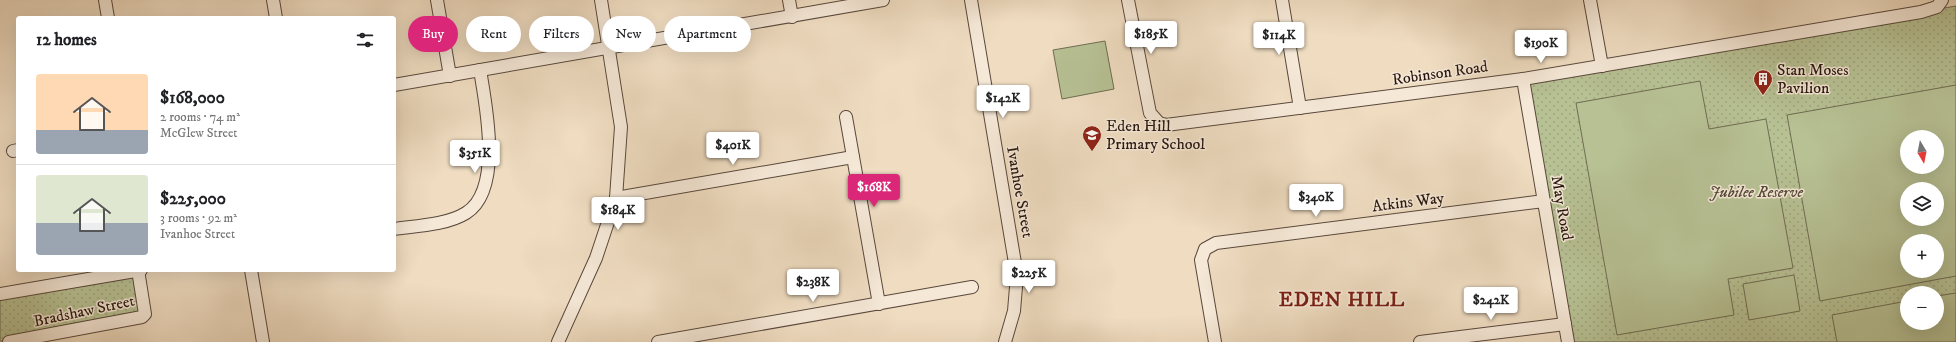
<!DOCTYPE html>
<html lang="en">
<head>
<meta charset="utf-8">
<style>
  body { margin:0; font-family:"IM FELL DW Pica",serif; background:#f6f6f6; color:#202124; height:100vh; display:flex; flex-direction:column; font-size:15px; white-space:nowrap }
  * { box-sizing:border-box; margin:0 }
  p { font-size:13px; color:#757577 }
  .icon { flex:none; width:22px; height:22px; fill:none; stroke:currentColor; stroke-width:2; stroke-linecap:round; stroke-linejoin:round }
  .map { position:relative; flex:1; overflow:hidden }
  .panel { position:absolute; left:16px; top:16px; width:380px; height:256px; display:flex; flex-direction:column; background:#fff; border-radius:4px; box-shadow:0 4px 16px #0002 }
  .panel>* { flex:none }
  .top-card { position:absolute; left:408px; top:16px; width:380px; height:36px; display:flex; gap:8px }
  .needle { width:26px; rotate:170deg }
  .buttons { position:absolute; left:1900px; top:130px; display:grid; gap:8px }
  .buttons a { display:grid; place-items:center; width:44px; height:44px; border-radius:50%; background:#fff; box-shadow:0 4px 16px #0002; font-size:20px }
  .price { position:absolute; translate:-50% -34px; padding:0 9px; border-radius:4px; background:#fff; color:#222; font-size:13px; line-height:26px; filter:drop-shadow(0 1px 2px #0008) }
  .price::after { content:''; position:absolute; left:50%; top:24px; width:12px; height:9px; margin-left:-6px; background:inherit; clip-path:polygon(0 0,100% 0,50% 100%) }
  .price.selected { background:#db2777; color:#fff }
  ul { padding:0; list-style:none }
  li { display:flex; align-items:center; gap:12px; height:100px; padding:0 20px }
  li+li { border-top:1px solid #e0e0e0 }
  li span { display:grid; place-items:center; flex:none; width:112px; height:80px; border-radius:4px; color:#555 }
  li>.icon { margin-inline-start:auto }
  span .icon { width:48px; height:48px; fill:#fffc; stroke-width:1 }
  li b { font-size:17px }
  h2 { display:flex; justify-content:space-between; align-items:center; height:48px; padding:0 20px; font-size:17px }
  .chip { padding:0 14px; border-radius:18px; background:#fff; box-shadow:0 4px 16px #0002; font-size:14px; line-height:36px }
  .chip.selected { background:#db2777; color:#fff }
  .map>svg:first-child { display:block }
</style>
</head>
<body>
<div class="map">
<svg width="1956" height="342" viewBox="0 0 1956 342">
  <defs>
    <pattern id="grass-dots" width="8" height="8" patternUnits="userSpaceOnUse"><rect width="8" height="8" fill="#b7c194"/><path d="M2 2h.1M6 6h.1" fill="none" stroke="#9da57e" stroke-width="1.8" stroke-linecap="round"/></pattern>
  </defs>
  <rect width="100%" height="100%" fill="#efdcc1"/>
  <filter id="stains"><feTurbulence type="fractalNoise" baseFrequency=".005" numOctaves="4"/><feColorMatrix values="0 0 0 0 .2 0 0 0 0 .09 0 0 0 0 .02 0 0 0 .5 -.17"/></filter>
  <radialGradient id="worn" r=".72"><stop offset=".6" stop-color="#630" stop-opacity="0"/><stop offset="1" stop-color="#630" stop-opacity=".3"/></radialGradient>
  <g fill="url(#grass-dots)" stroke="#6f6c52" fill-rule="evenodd">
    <path d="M 1956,6 L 1956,342 L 1568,342 L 1523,79 ZM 1907,137 L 1937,137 L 1937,167 L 1907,167 ZM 1907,189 L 1937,189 L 1937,219 L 1907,219 ZM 1907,241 L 1937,241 L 1937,271 L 1907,271 ZM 1907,293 L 1937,293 L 1937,323 L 1907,323 Z"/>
    <path d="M 138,270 L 145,314 L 9,342 L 0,341 L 0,294 Z"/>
  </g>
  <g fill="#b7c194" stroke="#6f6c52" fill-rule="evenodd">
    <path d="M 1105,41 L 1114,89 L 1062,99 L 1053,50 Z"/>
    <path d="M 1700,81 L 1709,129 L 1766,119 L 1793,268 L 1728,279 L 1734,315 L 1617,335 L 1576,103 Z"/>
    <path d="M 1956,85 L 1956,276 L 1820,301 L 1787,115 ZM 1907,137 L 1937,137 L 1937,167 L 1907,167 ZM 1907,189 L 1937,189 L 1937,219 L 1907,219 ZM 1907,241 L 1937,241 L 1937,271 L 1907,271 Z"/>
    <path d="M 1794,275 L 1800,311 L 1749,320 L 1743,284 Z"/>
    <path d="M 1956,293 L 1956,342 L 1837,342 L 1832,315 L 1907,301 L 1907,323 L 1937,323 L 1937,296 Z"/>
  </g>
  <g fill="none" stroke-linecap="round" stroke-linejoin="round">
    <g stroke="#59483c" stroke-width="14">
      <g id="minor">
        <path d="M 105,0 L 108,18"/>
        <path d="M 273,0 L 276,18"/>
        <path d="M 437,0 L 450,76"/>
        <path d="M 789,0 L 792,17"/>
        <path d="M 971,0 L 1017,275 L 1014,311 L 1005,342"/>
        <path d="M 1128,0 L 1150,113 L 1159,123 L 1166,125 L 1523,79 L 1921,12 L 1937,7 L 1942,0"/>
        <path d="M 1282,0 L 1300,108"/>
        <path d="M 1590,0 L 1602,66"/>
        <path d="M 1523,79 L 1568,342"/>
        <path d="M 394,85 L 883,0"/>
        <path d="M 846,117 L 879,304"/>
        <path d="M 13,151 L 18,150"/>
        <path d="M 616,198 L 853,157"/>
        <path d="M 394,229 C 415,226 447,225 466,213 C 503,190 486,106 480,70"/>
        <path d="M 251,270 L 263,342"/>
        <path d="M 0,294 L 141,270"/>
        <path d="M 9,342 L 142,317 L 145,314 L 138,270"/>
        <path d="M 558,342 L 596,258 L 616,198 L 621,127 L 601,0"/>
        <path d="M 658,342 L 972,287"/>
        <path d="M 1215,342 L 1201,260 L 1205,249 L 1216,243 L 1544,201"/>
        <path d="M 1420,342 L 1565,324"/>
      </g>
    </g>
    <use href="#minor" stroke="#f5e8d7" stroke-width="12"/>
  </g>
  <defs>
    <g id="building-pin" transform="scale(1)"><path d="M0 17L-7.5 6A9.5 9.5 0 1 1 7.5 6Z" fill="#8f2418" stroke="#f5e8d7"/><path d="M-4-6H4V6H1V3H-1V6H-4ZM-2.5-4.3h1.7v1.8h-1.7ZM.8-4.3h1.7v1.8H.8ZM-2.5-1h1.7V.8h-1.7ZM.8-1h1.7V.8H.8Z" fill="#fff"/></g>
    <g id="school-pin" transform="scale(1)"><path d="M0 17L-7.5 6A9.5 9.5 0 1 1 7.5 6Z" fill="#8f2418" stroke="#f5e8d7"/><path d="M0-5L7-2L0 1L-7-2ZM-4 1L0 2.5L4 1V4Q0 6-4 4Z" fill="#fff"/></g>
  </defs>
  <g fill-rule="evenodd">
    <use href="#building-pin" x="1763" y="79"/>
    <use href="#school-pin" x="1092" y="135"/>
  </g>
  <g text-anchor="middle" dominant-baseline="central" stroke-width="3" stroke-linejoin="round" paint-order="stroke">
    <g font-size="16" fill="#27160f" stroke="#f5e8d7" text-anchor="start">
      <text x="1777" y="70">Stan Moses<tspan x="1777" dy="18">Pavilion</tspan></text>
      <text x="1106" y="126">Eden Hill<tspan x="1106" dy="18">Primary School</tspan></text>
    </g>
    <g font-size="16" fill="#27160f" stroke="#f5e8d7">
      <text transform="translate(1440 73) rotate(-8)">Robinson Road</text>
      <text transform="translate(1020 192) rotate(80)">Ivanhoe Street</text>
      <text transform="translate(1408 202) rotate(-7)">Atkins Way</text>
      <text transform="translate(1562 208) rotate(80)">May Road</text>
      <text transform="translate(84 311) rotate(-12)">Bradshaw Street</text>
    </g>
    <g font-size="16" font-style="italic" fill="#524937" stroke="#f5e8d7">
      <text x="1756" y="192">Jubilee Reserve</text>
    </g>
    <g font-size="20" font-weight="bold" letter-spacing="1" fill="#7a1f14" stroke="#f5e8d7">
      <text x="1342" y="300">EDEN HILL</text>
    </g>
  </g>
  <rect width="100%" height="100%" filter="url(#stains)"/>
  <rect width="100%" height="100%" fill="url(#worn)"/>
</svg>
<div class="buttons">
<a><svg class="needle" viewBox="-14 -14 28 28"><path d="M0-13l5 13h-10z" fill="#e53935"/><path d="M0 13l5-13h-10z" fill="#757577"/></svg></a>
<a><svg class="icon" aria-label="layers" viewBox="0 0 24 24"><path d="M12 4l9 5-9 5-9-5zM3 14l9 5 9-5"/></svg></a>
<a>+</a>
<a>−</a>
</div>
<b class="price" style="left:1151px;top:55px">$185K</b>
<b class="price" style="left:1279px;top:56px">$114K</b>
<b class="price" style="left:1541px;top:64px">$190K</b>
<b class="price" style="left:1003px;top:119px">$142K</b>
<b class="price" style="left:733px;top:166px">$401K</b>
<b class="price" style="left:475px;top:174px">$351K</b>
<b class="price selected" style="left:874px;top:208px">$168K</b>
<b class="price" style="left:1316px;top:218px">$340K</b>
<b class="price" style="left:618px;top:231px">$184K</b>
<b class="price" style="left:1029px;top:294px">$225K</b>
<b class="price" style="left:813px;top:303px">$238K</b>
<b class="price" style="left:1491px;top:321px">$242K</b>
<div class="top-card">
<a class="chip selected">Buy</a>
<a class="chip">Rent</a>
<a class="chip">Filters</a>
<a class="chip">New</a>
<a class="chip">Apartment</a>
</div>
<section class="panel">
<h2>12 homes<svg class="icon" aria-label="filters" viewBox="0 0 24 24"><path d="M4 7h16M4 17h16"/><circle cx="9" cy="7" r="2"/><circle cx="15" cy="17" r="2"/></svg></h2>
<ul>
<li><span style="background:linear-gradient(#ffd9b3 70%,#9aa5b1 0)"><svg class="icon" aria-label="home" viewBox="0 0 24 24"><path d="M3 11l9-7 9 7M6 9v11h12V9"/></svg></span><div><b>$168,000</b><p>2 rooms · 74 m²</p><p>McGlew Street</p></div></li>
<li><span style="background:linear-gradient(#dfe7d0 60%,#9aa5b1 0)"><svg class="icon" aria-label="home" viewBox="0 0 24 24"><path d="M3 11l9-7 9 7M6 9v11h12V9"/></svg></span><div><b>$225,000</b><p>3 rooms · 92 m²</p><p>Ivanhoe Street</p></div></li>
</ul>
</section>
</div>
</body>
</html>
